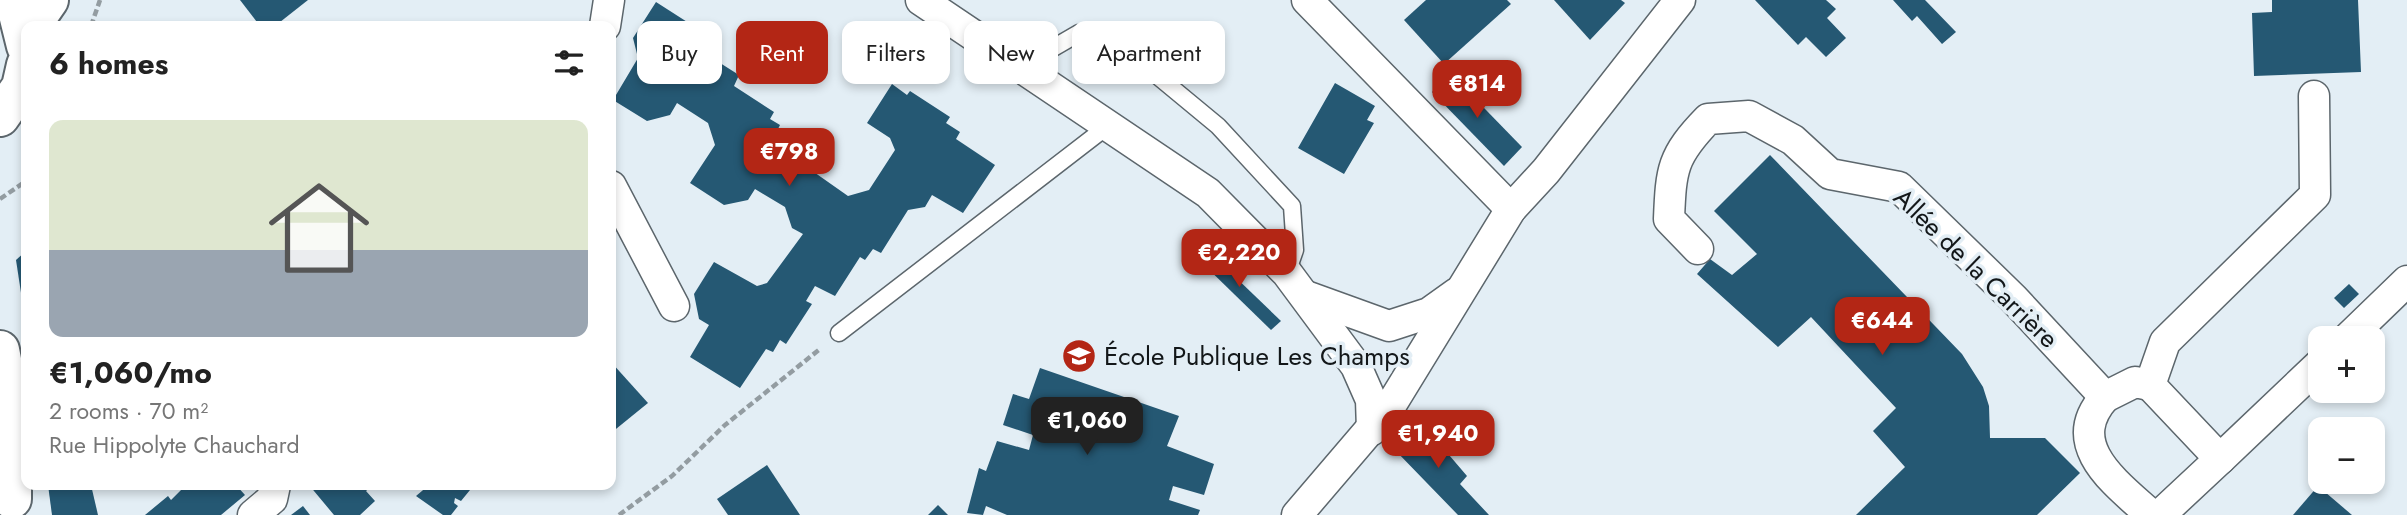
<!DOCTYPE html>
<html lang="en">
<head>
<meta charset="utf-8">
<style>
  body { margin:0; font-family:Jost,sans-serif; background:#f2f2f2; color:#222; height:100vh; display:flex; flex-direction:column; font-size:26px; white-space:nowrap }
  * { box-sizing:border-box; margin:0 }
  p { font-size:23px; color:#767676 }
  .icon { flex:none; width:38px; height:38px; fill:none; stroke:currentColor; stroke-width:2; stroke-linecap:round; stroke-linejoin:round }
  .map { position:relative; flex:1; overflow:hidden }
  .drawer { position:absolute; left:21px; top:21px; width:595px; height:469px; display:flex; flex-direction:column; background:#fff; border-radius:14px; box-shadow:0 4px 10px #0003 }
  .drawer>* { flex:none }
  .hud { position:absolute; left:637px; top:21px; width:665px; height:63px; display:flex; gap:14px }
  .tools { position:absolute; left:2308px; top:326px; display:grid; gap:14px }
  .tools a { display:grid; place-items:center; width:77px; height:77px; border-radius:14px; background:#fff; box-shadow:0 4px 10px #0003; font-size:35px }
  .price { position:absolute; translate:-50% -60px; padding:0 16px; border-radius:14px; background:#b32615; color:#fff; font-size:23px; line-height:46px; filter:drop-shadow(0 2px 4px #0008) }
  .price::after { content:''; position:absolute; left:50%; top:42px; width:21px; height:16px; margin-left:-10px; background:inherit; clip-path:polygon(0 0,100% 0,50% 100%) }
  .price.on { background:#222; color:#fff }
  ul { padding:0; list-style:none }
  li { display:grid; align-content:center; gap:14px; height:371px; padding:0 28px }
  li+li { border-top:2px solid #e0e0e0 }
  li span { display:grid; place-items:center; height:217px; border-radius:14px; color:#555 }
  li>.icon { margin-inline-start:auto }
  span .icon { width:126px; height:126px; fill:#fffc; stroke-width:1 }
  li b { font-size:30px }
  h2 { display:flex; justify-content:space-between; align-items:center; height:84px; padding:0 28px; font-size:30px }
  .tag { padding:0 24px; border-radius:14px; background:#fff; box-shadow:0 4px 10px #0003; font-size:24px; line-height:63px }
  .tag.on { background:#b32615; color:#fff }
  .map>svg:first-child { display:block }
</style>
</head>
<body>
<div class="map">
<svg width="2407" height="515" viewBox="0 0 2407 515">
  <rect width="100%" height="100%" fill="#e3eef5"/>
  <g fill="#255873">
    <path d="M 240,0 L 308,0 L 275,26 L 260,26 Z"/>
    <path d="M 1426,0 L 1507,0 L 1511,4 L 1444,64 L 1404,20 Z"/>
    <path d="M 1554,0 L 1621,0 L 1625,3 L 1590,40 Z"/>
    <path d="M 1755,0 L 1826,0 L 1836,9 L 1827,18 L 1846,38 L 1826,57 L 1806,37 L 1798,45 Z"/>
    <path d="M 1893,0 L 1925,0 L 1956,32 L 1942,44 L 1917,16 L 1912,21 Z"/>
    <path d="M 2272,0 L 2358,0 L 2361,72 L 2254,76 L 2252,13 L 2272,12 Z"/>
    <path d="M 656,2 L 695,27 L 690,34 L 702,42 L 698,49 L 739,75 L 734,86 L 774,112 L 770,119 L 780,125 L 776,133 L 816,159 L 811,170 L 848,196 L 869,190 L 895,150 L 890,138 L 867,123 L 892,84 L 907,95 L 910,91 L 950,117 L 946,123 L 960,132 L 956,139 L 995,165 L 963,213 L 932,195 L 925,207 L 908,210 L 881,253 L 873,249 L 865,260 L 860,257 L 835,296 L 815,286 L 806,301 L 812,304 L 786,344 L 780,340 L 773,352 L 766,349 L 740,388 L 690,357 L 709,325 L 699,319 L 694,294 L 714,262 L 757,286 L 767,283 L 803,234 L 792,228 L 785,207 L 755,189 L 748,200 L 724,205 L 690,183 L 715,145 L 708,123 L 677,103 L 670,115 L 647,121 L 613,100 L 638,58 L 633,38 Z"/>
    <path d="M 1451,74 L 1522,147 L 1504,166 L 1432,92 Z"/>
    <path d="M 1335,83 L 1375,106 L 1367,120 L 1374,123 L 1344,174 L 1298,148 Z"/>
    <path d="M 1770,155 L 1962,354 L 1983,387 L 1989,406 L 1990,438 L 2045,438 L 2080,473 L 2037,515 L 1856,515 L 1905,467 L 1873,431 L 1896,408 L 1811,317 L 1778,347 L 1697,274 L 1710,259 L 1732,275 L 1757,254 L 1714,211 Z"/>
    <path d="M 1205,248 L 1281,321 L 1271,330 L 1196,257 Z"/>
    <path d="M 26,251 L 26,319 L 25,319 L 16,260 Z"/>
    <path d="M 2349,284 L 2359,294 L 2344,308 L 2334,298 Z"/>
    <path d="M 611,362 L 648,403 L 611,433 Z"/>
    <path d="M 1040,368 L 1179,416 L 1167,446 L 1214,464 L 1204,495 L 1173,486 L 1169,500 L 1200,510 L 1198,515 L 1007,515 L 986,506 L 983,515 L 967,513 L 979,468 L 986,471 L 997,441 L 1029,450 L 1033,435 L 1003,425 L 1013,394 L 1029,399 Z"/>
    <path d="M 1420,421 L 1467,476 L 1460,484 L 1489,515 L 1458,515 L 1394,449 Z"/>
    <path d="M 767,465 L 800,515 L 728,515 L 717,499 Z"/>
    <path d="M 48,485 L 91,485 L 98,515 L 52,515 Z"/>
    <path d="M 186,485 L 236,485 L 245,495 L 221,515 L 145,515 L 168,496 L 171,500 Z"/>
    <path d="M 309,485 L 373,485 L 366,491 L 375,501 L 360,515 L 334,515 Z"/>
    <path d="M 429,485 L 464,485 L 470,490 L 461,501 L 455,498 L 454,503 L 458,506 L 451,515 L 443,515 L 416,496 Z"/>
    <path d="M 2318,486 L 2352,515 L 2293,515 Z"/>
    <path d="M 938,505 L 948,515 L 928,515 Z"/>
    <path d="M 303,506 L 310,515 L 291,515 Z"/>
  </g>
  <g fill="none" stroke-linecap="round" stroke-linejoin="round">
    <g stroke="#5c666c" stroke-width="19">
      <g id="service">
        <path d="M 1022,66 L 1079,33 L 1131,54 L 1218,126 L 1292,206 L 1295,250 L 1287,273"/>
        <path d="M 839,333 L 1109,125"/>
      </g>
    </g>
    <g stroke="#5c666c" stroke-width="33">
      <g id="minor">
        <path d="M 921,0 L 1208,193 L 1287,273 L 1356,366 L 1371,400 L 1372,430"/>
        <path d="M 1307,0 L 1511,209"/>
        <path d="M 605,26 L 609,0"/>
        <path d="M 2314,96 L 2315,195 L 2165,342 L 2150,385 L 2220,459 L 2320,364"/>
        <path d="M 611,186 L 674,306"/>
        <path d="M 1698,249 L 1669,219 C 1671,169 1672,156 1708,119 L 1749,116 L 1793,140 L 1830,174 L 1899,187 L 2013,298 L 2105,397 L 2135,382 L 2150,385"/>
        <path d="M 1306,296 L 1389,326 L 1429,313 L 1457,293"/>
        <path d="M 2348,338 L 2407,281"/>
        <path d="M 2105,397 C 2062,445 2116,483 2151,515"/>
        <path d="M 253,515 L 272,499 L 275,485"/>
        <path d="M 1297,515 L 1391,405 L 1511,209 L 1546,171 L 1680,0"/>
        <path d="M 2160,515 L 2220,459"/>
      </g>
    </g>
    <g stroke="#5c666c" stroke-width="42">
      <path id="tertiary" d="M 0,350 L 12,410 L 12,499"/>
    </g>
    <g stroke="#5c666c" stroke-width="42">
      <g id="secondary">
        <path d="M 10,0 L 17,10 L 26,46"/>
        <path d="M 31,26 L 49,0"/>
        <path d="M 0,117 L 21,87 L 26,65"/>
      </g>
    </g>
    <g stroke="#939ca1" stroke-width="4.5" stroke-dasharray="7 3.5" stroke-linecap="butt">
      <path d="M 91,26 L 100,0"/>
      <path d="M 0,199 L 26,181"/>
      <path d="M 619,515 L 672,476 L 725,425 L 820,349"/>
    </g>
    <use href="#service" stroke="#fff" stroke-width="16"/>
    <use href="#minor" stroke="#fff" stroke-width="30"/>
    <use href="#tertiary" stroke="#fff" stroke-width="38"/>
    <use href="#secondary" stroke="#fff" stroke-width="38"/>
  </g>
  <defs>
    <g id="school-disc" transform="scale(1.75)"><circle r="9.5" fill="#b32615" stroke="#e3eef5"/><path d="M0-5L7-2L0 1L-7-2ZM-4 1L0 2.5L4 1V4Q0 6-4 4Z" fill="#fff"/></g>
  </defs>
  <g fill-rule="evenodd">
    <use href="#school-disc" x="1079" y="356"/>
  </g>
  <g text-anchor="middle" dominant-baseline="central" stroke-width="7" stroke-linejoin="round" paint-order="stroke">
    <g font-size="26" fill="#131719" stroke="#e3eef5">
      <text transform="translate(1976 268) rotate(44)">Allée de la Carrière</text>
    </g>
    <g font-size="26" fill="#131719" stroke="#e3eef5" text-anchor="start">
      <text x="1104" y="356">École Publique Les Champs</text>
    </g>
  </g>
</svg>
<div class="tools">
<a>+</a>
<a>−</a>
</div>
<b class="price" style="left:1477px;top:120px">€814</b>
<b class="price" style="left:789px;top:188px">€798</b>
<b class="price" style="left:1239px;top:289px">€2,220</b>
<b class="price" style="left:1882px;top:357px">€644</b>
<b class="price on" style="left:1087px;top:457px">€1,060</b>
<b class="price" style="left:1438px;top:470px">€1,940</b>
<div class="hud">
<a class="tag">Buy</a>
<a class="tag on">Rent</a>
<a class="tag">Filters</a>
<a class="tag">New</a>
<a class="tag">Apartment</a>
</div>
<section class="drawer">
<h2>6 homes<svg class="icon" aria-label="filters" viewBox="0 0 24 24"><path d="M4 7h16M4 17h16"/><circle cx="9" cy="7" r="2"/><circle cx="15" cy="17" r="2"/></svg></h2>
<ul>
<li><span style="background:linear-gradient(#dfe7d0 60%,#9aa5b1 0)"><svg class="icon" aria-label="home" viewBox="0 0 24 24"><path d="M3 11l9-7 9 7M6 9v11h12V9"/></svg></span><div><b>€1,060/mo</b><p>2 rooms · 70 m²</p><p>Rue Hippolyte Chauchard</p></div></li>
</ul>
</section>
</div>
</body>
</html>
